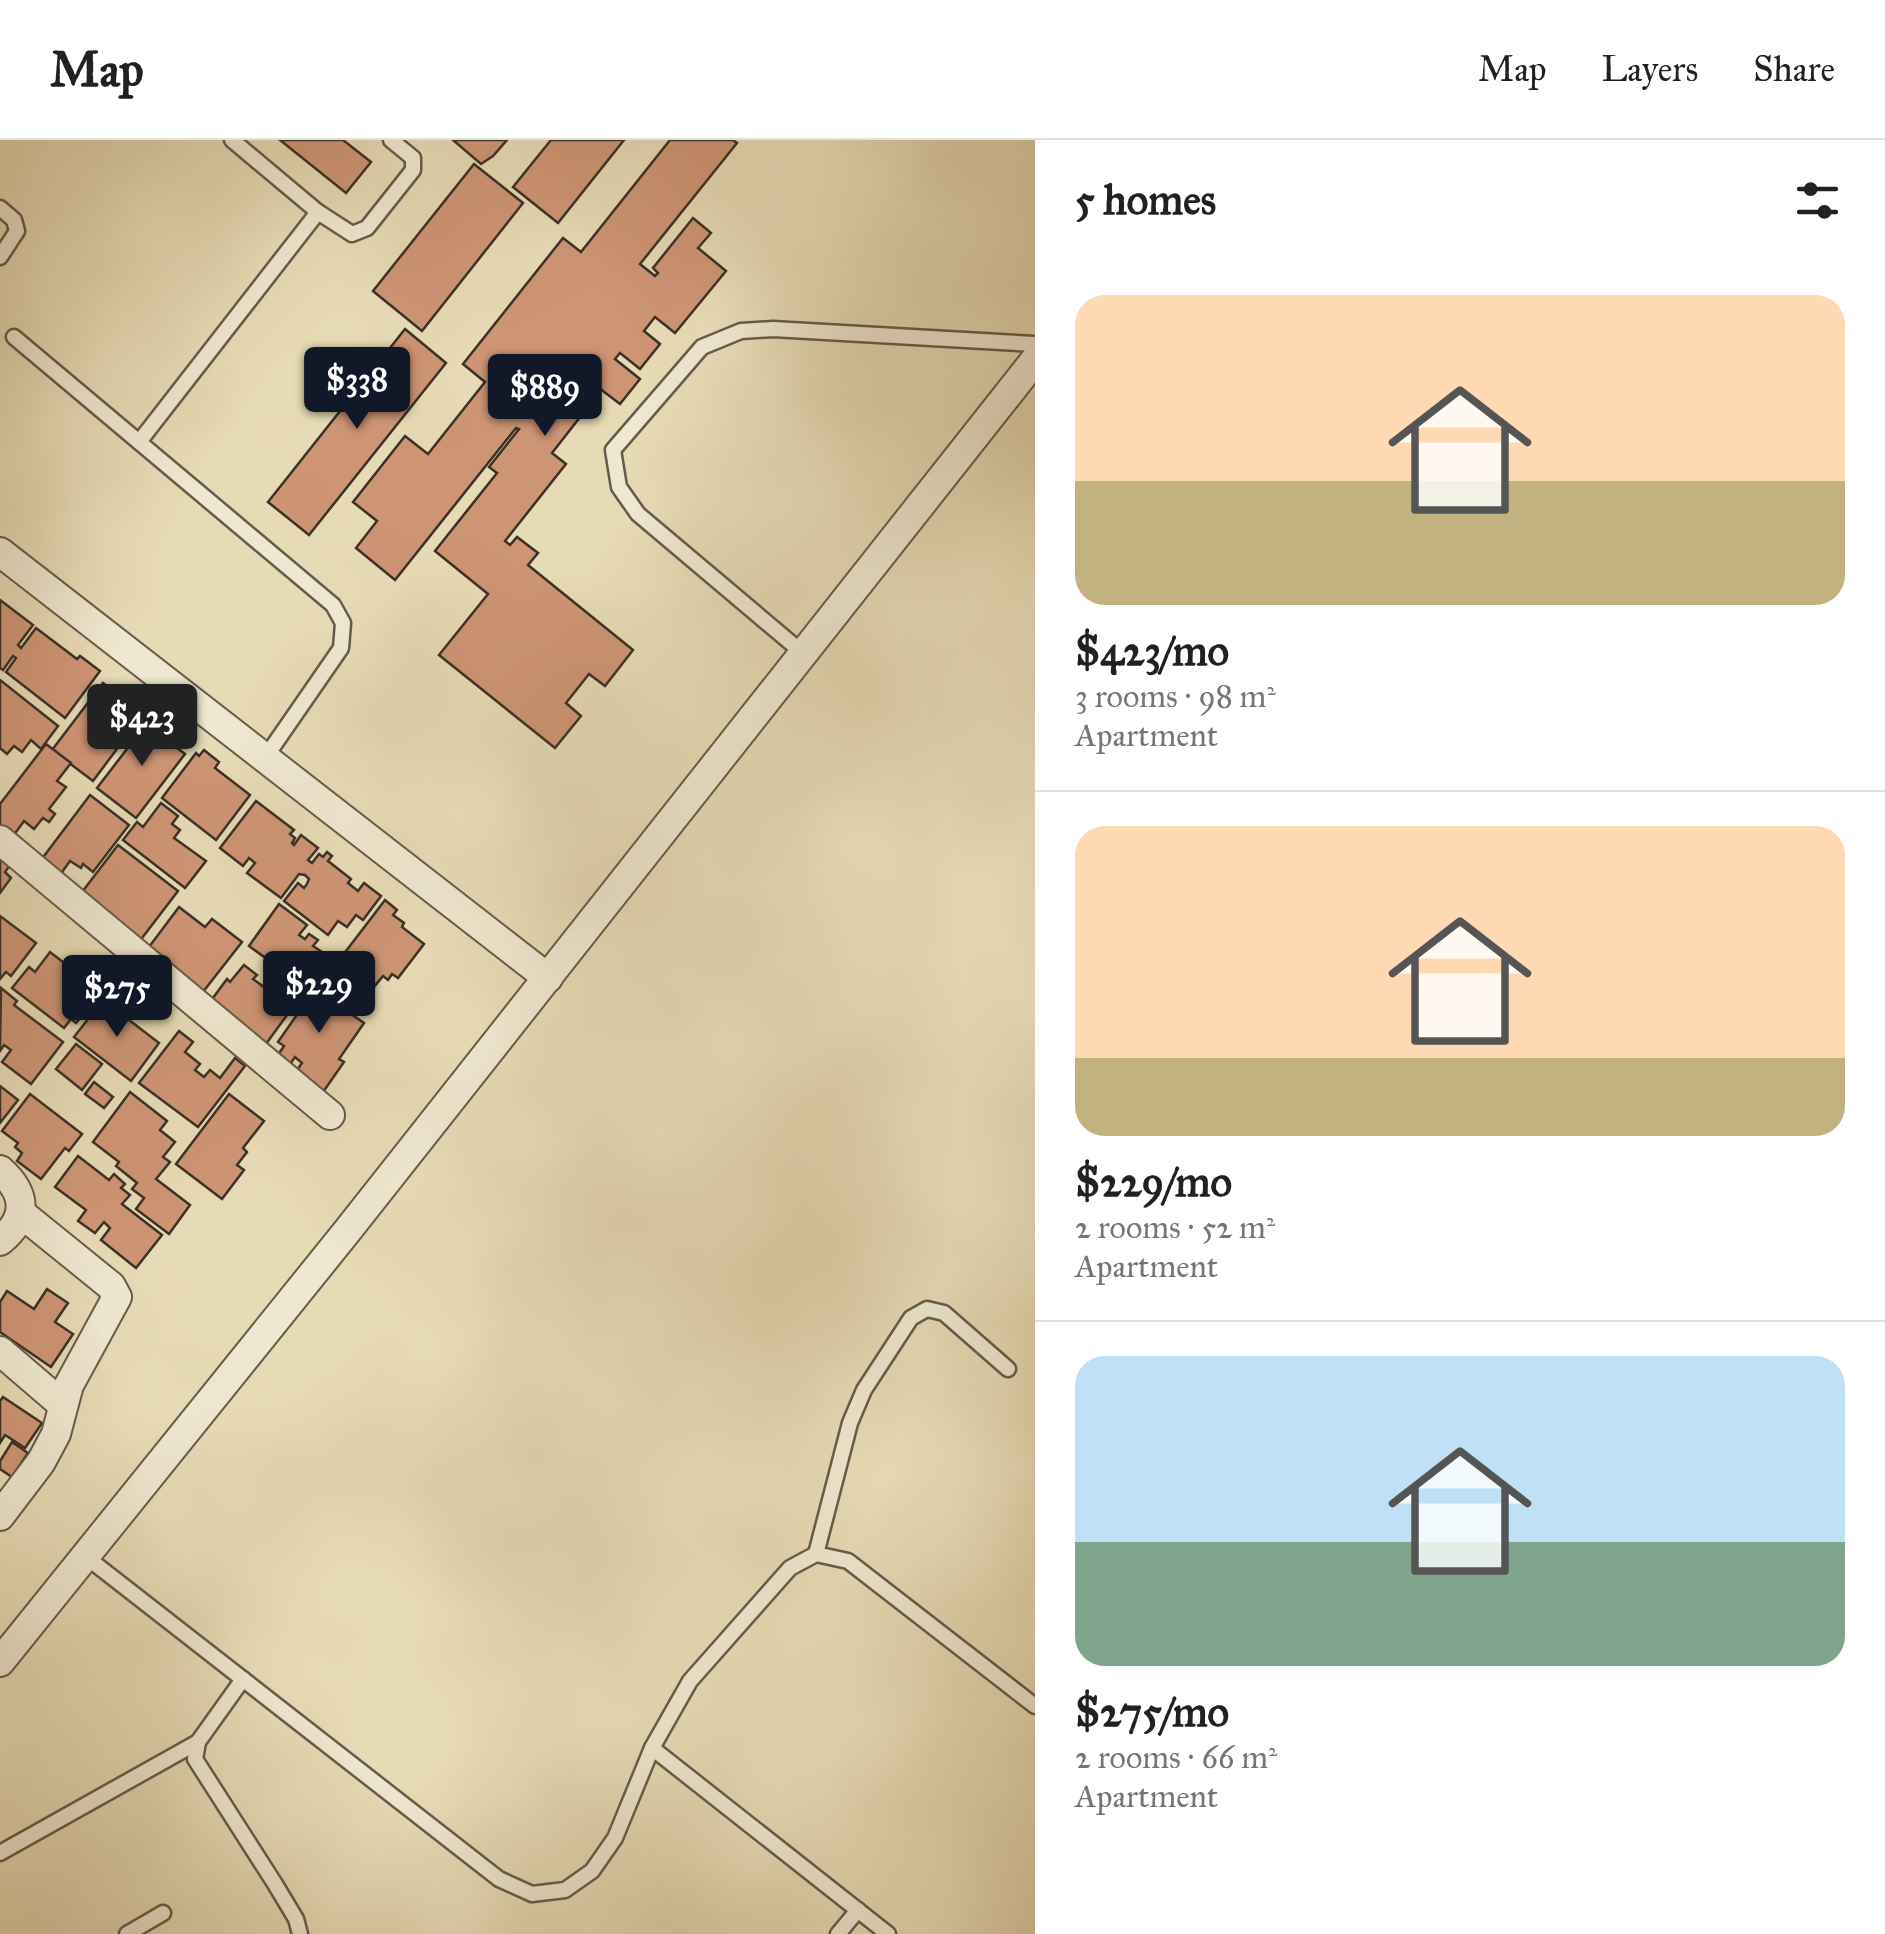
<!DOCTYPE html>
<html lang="en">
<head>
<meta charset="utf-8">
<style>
  body { margin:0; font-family:"IM FELL Great Primer",serif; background:#f2f2f2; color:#202124; height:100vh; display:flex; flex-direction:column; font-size:38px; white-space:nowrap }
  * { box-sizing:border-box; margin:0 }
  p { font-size:32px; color:#757577 }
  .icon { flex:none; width:55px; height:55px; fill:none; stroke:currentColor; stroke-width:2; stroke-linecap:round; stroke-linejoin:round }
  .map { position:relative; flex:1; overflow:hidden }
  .drawer { display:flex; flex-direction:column; background:#fff; width:850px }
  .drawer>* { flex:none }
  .price { position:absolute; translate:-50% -85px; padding:0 22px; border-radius:10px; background:#111827; color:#fff; font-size:32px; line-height:65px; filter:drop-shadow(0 2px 5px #0008) }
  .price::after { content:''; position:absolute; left:50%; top:60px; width:30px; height:22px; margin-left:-15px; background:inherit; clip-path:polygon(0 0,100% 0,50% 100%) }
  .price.active { background:#222; color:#fff }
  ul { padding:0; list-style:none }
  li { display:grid; align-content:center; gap:20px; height:530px; padding:0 40px }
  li+li { border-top:2px solid #e0e0e0 }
  li span { display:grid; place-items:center; height:310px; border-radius:30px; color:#555 }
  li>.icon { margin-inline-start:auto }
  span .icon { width:180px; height:180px; fill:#fffc; stroke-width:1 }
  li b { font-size:42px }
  h2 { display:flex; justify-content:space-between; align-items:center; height:120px; padding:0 40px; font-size:42px }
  header { display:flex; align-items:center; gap:60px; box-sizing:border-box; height:140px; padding:0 50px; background:#fff; border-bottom:2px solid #e0e0e0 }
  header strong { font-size:48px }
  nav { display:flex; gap:55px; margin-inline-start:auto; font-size:35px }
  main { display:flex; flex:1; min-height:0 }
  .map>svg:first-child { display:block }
</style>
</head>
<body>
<header>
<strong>Map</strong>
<nav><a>Map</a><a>Layers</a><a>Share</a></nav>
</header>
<main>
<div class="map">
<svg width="1035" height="1794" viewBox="0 0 1035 1794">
  <rect width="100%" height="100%" fill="#e7dbb6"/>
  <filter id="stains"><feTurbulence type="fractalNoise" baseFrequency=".002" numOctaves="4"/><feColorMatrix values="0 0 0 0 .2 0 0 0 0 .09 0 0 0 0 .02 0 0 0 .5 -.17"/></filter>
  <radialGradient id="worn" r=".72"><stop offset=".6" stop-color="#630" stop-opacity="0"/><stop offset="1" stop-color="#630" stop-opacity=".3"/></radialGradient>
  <g fill="#ce9575" stroke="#3b3027" stroke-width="2.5">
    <path d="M 280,0 L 343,0 L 371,22 L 346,53 Z"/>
    <path d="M 453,0 L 507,0 L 493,16 L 481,24 Z"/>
    <path d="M 551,0 L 624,0 L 558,83 L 513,47 Z"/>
    <path d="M 670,0 L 733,0 L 737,3 L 640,124 L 655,136 L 658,133 L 653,128 L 693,78 L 711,93 L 698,108 L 726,131 L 675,193 L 655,177 L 644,191 L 660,204 L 640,229 L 620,213 L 615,219 L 640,239 L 620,264 L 595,245 L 578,266 L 584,272 L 552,313 L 566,324 L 505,401 L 510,405 L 517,397 L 538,413 L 528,425 L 633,510 L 605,546 L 589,534 L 566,563 L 581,576 L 555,608 L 439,515 L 488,454 L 435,411 L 497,333 L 489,327 L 519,289 L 516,288 L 395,440 L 356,408 L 377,381 L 353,362 L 405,296 L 428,314 L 485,242 L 463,224 L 563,98 L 581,112 Z"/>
    <path d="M 474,24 L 523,63 L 422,191 L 373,151 Z"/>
    <path d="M 405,189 L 446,223 L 309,395 L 268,362 Z"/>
    <path d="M 0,460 L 33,485 L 18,505 L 21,508 L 36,488 L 77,519 L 80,516 L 100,531 L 65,578 L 6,532 L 16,518 L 13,516 L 3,530 L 0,528 Z"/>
    <path d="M 0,540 L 58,586 L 41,609 L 31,600 L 22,612 L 14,606 L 7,614 L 0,608 Z"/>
    <path d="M 103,543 L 143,574 L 93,641 L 52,610 Z"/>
    <path d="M 150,579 L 172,596 L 168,601 L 185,614 L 136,678 L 97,648 Z"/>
    <path d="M 46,604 L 71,623 L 57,641 L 66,647 L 49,669 L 55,674 L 49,682 L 43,678 L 34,689 L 24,681 L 11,699 L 0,690 L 0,664 Z"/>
    <path d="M 204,610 L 219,622 L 215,628 L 250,655 L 216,700 L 162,658 L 196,613 L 199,616 Z"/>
    <path d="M 90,655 L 129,685 L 93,732 L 83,724 L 81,728 L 70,721 L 60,735 L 41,720 Z"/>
    <path d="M 256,661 L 294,690 L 290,694 L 295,698 L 292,703 L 294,705 L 301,695 L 318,708 L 308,720 L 312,723 L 319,714 L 323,717 L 327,712 L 332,716 L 328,721 L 351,739 L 348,743 L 358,751 L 364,743 L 381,756 L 363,780 L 356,775 L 347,787 L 338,781 L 328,795 L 284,761 L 298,743 L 304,748 L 307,744 L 309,739 L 305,735 L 299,734 L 281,758 L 247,733 L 255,723 L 249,718 L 243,726 L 220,708 Z"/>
    <path d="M 161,663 L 178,676 L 172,684 L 180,690 L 174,698 L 206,721 L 185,748 L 123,700 L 137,682 L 143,687 Z"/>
    <path d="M 118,705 L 178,751 L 139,802 L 79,756 Z"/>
    <path d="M 0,717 L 10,725 L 5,732 L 11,738 L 0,753 Z"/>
    <path d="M 385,760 L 397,770 L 393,775 L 404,783 L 402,787 L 424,804 L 398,838 L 392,834 L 388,840 L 383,836 L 374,847 L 361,837 L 353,848 L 330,832 Z"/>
    <path d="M 279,764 L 307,785 L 299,795 L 305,799 L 309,794 L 318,800 L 313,806 L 322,812 L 313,825 L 321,831 L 308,849 L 249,806 Z"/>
    <path d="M 179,767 L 205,787 L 212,779 L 242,802 L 199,857 L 163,829 L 168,822 L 149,807 Z"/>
    <path d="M 0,776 L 36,803 L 11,836 L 6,832 L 0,839 Z"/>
    <path d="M 50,812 L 95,847 L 81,865 L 87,870 L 76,883 L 71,879 L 64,888 L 12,848 L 29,827 L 35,832 Z"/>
    <path d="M 244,825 L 257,835 L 253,839 L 264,847 L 268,843 L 287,858 L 282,865 L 290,871 L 263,908 L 207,866 L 227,839 L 230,842 Z"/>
    <path d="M 326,833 L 349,848 L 338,865 L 364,883 L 339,919 L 344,922 L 321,955 L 293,936 L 302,923 L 295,917 L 286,930 L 273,922 L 284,906 L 278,902 Z"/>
    <path d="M 1,848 L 17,861 L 14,865 L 63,902 L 31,944 L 2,922 L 11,910 L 4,905 L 0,911 Z"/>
    <path d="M 103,860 L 159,903 L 131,941 L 74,897 Z"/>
    <path d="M 179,891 L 193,902 L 185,912 L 200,924 L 195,930 L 204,937 L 210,930 L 220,938 L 235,918 L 245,926 L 198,987 L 139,943 Z"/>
    <path d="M 76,904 L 102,924 L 82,950 L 56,929 Z"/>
    <path d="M 94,942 L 113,957 L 104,968 L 85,954 Z"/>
    <path d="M 0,946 L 18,960 L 0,983 Z"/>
    <path d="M 130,952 L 167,981 L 160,990 L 175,1002 L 163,1017 L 170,1022 L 156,1039 L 190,1065 L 169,1094 L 136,1069 L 144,1058 L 132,1049 L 137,1043 L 116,1026 L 119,1022 L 93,1002 Z"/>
    <path d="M 30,954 L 82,994 L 69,1011 L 65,1008 L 41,1039 L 17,1021 L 22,1013 L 15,1007 L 18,1003 L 2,991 Z"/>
    <path d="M 229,954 L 264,981 L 243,1008 L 247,1012 L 237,1025 L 244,1030 L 222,1059 L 176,1024 Z"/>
    <path d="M 78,1016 L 109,1040 L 114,1034 L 125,1044 L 121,1048 L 130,1055 L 122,1064 L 162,1095 L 136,1128 L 101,1100 L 110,1088 L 104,1082 L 95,1093 L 78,1081 L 86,1070 L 55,1047 Z"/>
    <path d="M 47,1149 L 68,1163 L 55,1182 L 73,1194 L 51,1227 L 0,1192 L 0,1162 L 7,1151 L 34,1169 Z"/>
    <path d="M 3,1257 L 42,1283 L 25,1308 L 5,1295 L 0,1303 L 0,1261 Z"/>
    <path d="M 12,1302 L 28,1313 L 12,1337 L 0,1329 L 0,1321 Z"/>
  </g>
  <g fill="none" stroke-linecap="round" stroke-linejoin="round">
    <g stroke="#665b4b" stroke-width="19">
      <g id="service">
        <path d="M 232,0 L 318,72"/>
        <path d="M 0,68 L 14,80 L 17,91 L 0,117"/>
        <path d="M 14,197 L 333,465 L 343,483 L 341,508 L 265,618"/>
        <path d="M 139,302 L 318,72 L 352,94 L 367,88 L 413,30 L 413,18 L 391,0"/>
        <path d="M 804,514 L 638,374 L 619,347 L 613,310 L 702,207 L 741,191 L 773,189 L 1035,204"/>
        <path d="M 816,1414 L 850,1283 L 864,1250 L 911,1178 L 927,1169 L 944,1173 L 1008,1229"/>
        <path d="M 85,1416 L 499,1739 L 532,1754 L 565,1750 L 592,1731 L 615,1698 L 652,1608 L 690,1541 L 790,1428 L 816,1414 L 848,1421 L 1035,1566"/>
        <path d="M 243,1539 L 198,1602 L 195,1619 L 275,1744 L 296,1779 L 300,1794"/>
        <path d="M 652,1608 L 888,1794"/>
        <path d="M 0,1713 L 198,1602"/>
        <path d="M 127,1794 L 163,1773"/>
        <path d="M 838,1794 L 858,1770"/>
      </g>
    </g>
    <g stroke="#665b4b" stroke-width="32">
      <g id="minor">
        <path d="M 0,412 L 548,838"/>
        <path d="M 0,700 L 330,975"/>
        <path d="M 0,1030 C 27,1054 28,1078 0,1101"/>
        <path d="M 0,1211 L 63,1265"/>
        <path d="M 0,1376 L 41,1322 L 56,1294 L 69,1245 L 117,1157 L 111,1146 L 22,1074"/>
        <path d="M 0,1522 L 348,1090 L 1035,220"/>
      </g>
    </g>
    <use href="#service" stroke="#efe8d0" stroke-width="14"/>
    <use href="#minor" stroke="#efe8d0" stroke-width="28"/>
  </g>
  <rect width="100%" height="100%" filter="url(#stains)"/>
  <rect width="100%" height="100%" fill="url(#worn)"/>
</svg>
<b class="price" style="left:357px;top:292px">$338</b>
<b class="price" style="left:545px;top:299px">$889</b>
<b class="price active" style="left:142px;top:629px">$423</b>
<b class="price" style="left:319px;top:896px">$229</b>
<b class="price" style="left:117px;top:900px">$275</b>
</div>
<section class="drawer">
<h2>5 homes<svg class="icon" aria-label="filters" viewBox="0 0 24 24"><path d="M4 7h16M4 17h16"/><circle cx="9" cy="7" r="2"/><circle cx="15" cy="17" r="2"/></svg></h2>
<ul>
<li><span style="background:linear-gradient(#ffd9b3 60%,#c2b280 0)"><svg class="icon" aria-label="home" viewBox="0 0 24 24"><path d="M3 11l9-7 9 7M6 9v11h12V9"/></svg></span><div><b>$423/mo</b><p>3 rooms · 98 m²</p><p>Apartment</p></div></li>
<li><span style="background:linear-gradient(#ffd9b3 75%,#c2b280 0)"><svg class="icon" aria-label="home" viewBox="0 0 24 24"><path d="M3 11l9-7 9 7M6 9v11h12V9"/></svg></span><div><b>$229/mo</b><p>2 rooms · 52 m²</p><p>Apartment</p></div></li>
<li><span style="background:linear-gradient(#bfe0f5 60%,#7fa58c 0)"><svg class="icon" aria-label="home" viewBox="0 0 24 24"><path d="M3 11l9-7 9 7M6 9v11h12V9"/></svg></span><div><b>$275/mo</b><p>2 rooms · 66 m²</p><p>Apartment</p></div></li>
</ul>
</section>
</main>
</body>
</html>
